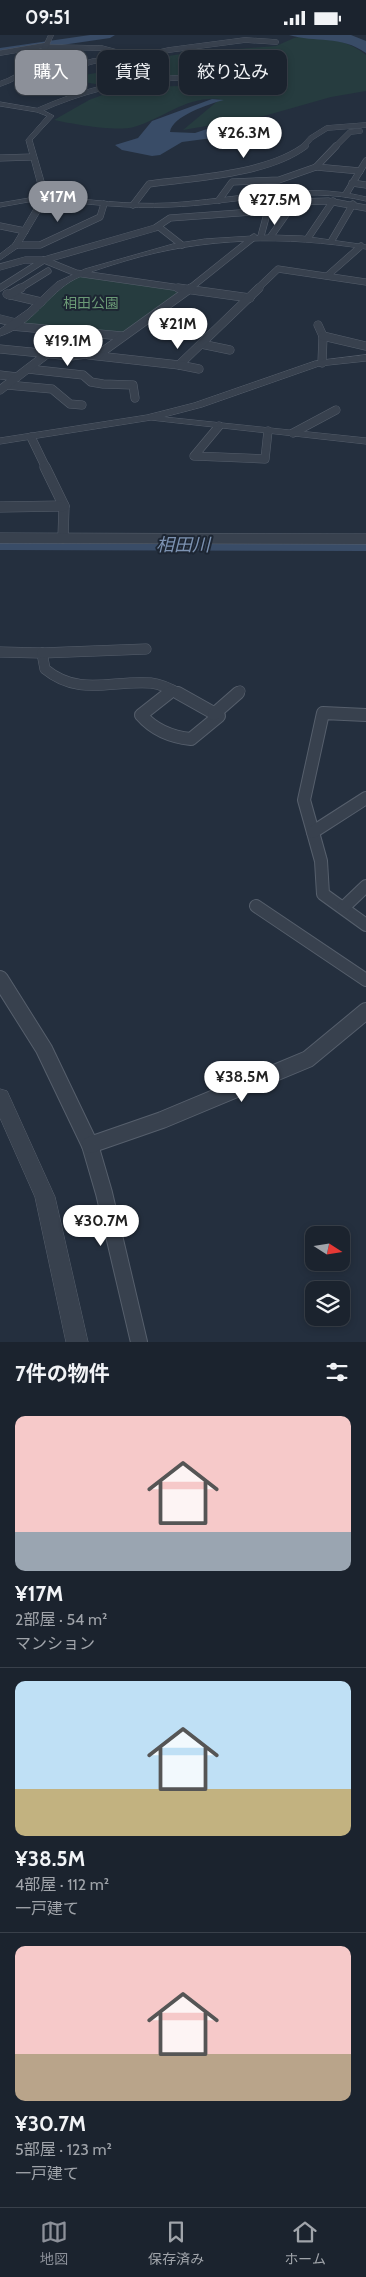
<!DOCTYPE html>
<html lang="ja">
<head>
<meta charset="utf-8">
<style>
  body { margin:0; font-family:Cabin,"Noto Sans JP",sans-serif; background:#282f3a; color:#f1f3f6; height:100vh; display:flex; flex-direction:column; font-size:19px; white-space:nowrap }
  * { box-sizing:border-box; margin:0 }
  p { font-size:16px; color:#a0a4aa }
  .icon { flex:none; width:28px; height:28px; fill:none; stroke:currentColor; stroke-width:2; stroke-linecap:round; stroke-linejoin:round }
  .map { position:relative; height:1307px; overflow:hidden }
  .details { display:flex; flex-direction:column; background:#1b232e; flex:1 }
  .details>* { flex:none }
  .guide { position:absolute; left:15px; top:15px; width:336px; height:45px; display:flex; gap:10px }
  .needle { width:32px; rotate:102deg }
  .fabs { position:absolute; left:305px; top:1191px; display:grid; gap:10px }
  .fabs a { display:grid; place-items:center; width:45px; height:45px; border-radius:10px; background:#1b232e; box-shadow:0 2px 8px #0003,0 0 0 1px #39404a; font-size:25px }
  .price { position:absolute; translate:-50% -42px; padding:0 11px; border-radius:18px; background:#fff; color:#222; font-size:16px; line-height:32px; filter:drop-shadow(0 1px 2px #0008) }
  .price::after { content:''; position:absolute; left:50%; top:30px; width:15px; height:11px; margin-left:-8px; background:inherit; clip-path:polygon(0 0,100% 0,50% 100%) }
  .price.current { background:#8c9099; color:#fff }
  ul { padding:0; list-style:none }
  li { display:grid; align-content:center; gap:10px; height:265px; padding:0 15px }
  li+li { border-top:1px solid #39404a }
  li span { display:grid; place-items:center; height:155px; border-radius:10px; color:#555 }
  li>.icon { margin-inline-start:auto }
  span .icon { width:90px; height:90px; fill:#fffc; stroke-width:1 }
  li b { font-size:21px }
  h2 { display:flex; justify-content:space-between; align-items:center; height:60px; padding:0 15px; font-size:21px }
  .pill { padding:0 18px; border-radius:10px; background:#1b232e; box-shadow:0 2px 8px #0003,0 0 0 1px #39404a; font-size:18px; line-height:45px }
  .pill.current { background:#8c9099; color:#fff }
  .status { display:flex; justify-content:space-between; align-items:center; height:35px; padding:0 25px; background:#1b232e; direction:ltr }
  .status svg { height:14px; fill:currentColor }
  .menu { display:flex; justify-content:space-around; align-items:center; height:70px; border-top:1px solid #39404a; background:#1b232e; font-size:14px; color:#a0a4aa }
  .menu a { display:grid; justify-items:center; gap:2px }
  .menu .current { color:#8c9099 }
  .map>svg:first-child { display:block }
</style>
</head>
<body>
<div class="status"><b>09:51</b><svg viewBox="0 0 49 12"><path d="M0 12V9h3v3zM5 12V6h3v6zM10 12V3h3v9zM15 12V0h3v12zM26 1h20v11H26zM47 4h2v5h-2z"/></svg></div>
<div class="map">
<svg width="366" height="1307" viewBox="0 0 366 1307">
  <rect width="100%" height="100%" fill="#242f3e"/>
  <g fill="#263c3f">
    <path d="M 304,1 C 325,2 350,6 366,20 L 366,56 L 331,62 L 264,81 L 183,95 L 220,64 C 186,61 164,83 134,92 C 116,97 73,89 54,85 L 89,65 L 113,56 L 133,52 L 225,50 L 267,35 L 252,33 L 116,46 L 101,50 L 78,46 L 79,41 L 107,36 L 125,27 L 189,18 L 276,11 L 294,3 Z"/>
    <path d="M 80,241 L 183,256 L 122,299 L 24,291 L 22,288 L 60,252 Z"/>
  </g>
  <g fill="#394c67">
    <path d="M 289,0 L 351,0 L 366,6 L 366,18 C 341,0 315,8 289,0 Z"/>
    <path d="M 212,64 L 224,65 C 209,69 172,81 170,97 L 195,98 L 231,86 L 270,82 L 236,90 L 220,102 L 182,107 L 160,120 L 152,121 L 122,115 L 115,110 L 138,103 L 152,86 Z"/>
  </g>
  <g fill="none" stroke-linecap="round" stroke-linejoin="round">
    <g fill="#394c67" fill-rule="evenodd">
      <path d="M 90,0 L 115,0 L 110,3 L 0,19 L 0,13 Z"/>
      <path d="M 0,503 L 366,504 L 366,516 L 0,515 Z"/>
    </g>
    <g stroke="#565f6c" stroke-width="5.5">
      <g id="minor-far5">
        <path d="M 47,12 L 101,13 L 131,21"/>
        <path d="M 0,18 L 47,10"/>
        <path d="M 24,36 L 58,36 L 94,26 L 134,23 L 169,15 L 245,5 L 276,7"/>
        <path d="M 0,49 C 26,40 41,25 51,0"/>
        <path d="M 39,75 C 82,56 115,48 161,44 C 177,43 192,41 207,45"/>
        <path d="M 303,112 L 311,103 L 327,93 L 366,90"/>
        <path d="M 335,112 L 350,97 L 360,96"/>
      </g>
    </g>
    <g stroke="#565f6c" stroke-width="7">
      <g id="minor-far4">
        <path d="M 0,123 L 32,122"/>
        <path d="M 316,132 L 360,136"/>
        <path d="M 352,148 L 366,150"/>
        <path d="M 346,159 L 366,126"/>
        <path d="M 219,165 L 232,147 L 279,145 L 316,132 L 336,111"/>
        <path d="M 133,170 L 149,149 C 195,143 268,139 305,111"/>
        <path d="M 0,191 L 25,196"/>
        <path d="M 159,192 L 182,210"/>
        <path d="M 261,201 L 272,160"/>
        <path d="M 271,201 L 295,167 L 328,166 L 366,173"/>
        <path d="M 308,203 L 333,166"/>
        <path d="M 332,205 L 353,169"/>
        <path d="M 16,210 L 40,210 L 100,182 L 104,169"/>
        <path d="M 44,225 L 76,238 L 187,254"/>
        <path d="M 0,232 L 25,225 L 44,225 L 155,193 L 170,183 L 268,176"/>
        <path d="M 327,241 L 361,211"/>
        <path d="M 0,253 L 44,225"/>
        <path d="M 19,254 L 48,236"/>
        <path d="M 189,254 L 254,202"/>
        <path d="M 257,254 L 278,234 L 366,247"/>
      </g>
    </g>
    <g stroke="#565f6c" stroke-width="9">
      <g id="minor-far3">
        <path d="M 178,253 L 250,263"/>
        <path d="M 7,259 L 41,267"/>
        <path d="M 9,260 L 21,253"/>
        <path d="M 0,284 L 16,288"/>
        <path d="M 318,290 L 323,301 L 322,328"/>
        <path d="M 11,291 L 122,301"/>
        <path d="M 323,301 L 366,311"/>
        <path d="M 201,309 L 230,315"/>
        <path d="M 0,314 L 71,321 L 102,317 L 191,253"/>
        <path d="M 89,320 L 179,330 L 259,253"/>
        <path d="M 179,330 L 199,334"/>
        <path d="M 28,334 L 83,340 L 91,347 L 103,349 L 133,350 L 135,363"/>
        <path d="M 0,340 L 17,342"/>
        <path d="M 7,350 L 52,354 L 70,369 L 82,370"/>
        <path d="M 0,355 L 47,319"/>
        <path d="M 219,391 L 194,421 L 265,424 L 268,396"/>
        <path d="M 293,398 L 336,375"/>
        <path d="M 31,402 L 46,433"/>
      </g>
    </g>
    <g stroke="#565f6c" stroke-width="11">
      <g id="minor-far2">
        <path d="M 45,432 L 64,471 L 63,503"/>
        <path d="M 0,472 L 64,471"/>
        <path d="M 0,503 L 366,504"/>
        <path d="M 0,617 L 42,618 L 45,634 C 79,662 112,645 151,648 C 161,649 171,654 180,659"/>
        <path d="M 42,618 L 146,614"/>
        <path d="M 168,659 L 172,656"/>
        <path d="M 236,659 L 240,656"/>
      </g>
    </g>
    <g stroke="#565f6c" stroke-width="14">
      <g id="minor-far1">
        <path d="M 169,658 L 141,680 C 154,695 171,702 191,704 L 219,681 L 178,658"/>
        <path d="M 214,679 L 238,658"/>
        <path d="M 366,680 L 323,678 L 304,765 L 321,826 L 323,859 L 366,890"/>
        <path d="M 313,797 L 366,763"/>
        <path d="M 256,871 L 366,945"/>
        <path d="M 343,873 L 366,851"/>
      </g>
    </g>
    <g stroke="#565f6c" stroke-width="18">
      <g id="minor">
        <path d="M 0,944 L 44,1014 L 90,1110 L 104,1158 L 139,1307"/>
        <path d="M 90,1110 L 162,1085 L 308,1024 L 366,976"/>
      </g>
    </g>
    <g stroke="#565f6c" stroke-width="1">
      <g id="tertiary">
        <path d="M 0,67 L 41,74 L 54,81 L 32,105 L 48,160 C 88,165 129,170 170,168 C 235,164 301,146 366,162 L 366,166 C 301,150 235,170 169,172 C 128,174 88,169 47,165 L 19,212 L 0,225 L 0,219 L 13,209 L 39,165 L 0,172 L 0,168 L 41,161 L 26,105 L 47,81 L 37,77 L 0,71 Z"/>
        <path d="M 270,200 L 302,201 L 366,210 L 366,214 C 285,201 205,202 125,226 C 109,231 91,236 75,244 C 48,258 31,292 0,301 L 0,294 L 27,275 L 57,247 L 85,234 L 173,209 L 205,204 Z"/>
        <path d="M 366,320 L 366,326 L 319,331 L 202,372 L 164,382 L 366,403 L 366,409 L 151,385 L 0,409 L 0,403 L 147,380 L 194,368 L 315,326 Z"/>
        <path d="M 0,1054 L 7,1056 L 55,1162 L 88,1307 L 66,1307 L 35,1162 L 0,1083 Z"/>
      </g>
    </g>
    <use href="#minor-far5" stroke="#38414e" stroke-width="5"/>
    <use href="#minor-far4" stroke="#38414e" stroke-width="6"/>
    <use href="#minor-far3" stroke="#38414e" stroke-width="8"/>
    <use href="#minor-far2" stroke="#38414e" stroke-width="10"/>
    <use href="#minor-far1" stroke="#38414e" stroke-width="12"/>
    <use href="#minor" stroke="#38414e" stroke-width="16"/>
    <use href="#tertiary" fill="#38414e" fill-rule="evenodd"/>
  </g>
  <g text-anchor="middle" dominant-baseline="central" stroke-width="4" stroke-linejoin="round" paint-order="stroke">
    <g font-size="14" fill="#6b9a76" stroke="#1d2633">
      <text x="91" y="268">相田公園</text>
    </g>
    <g font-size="18" font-style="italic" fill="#7c92b1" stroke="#1d2633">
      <text x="183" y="510">相田川</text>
    </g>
  </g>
</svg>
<div class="fabs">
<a><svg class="needle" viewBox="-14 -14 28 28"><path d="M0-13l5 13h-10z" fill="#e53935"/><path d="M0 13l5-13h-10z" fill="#a0a4aa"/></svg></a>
<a><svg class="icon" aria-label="layers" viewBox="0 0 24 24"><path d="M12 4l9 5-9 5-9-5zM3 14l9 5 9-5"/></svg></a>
</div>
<b class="price" style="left:244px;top:124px">¥26.3M</b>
<b class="price current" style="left:58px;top:188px">¥17M</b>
<b class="price" style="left:275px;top:191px">¥27.5M</b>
<b class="price" style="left:178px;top:315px">¥21M</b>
<b class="price" style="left:68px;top:332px">¥19.1M</b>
<b class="price" style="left:242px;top:1068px">¥38.5M</b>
<b class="price" style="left:101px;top:1212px">¥30.7M</b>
<div class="guide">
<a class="pill current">購入</a>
<a class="pill">賃貸</a>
<a class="pill">絞り込み</a>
</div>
</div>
<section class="details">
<h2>7件の物件<svg class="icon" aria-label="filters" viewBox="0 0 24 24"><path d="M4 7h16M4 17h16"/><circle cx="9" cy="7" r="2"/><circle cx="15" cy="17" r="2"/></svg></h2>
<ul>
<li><span style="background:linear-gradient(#f6c9c9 75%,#9aa5b1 0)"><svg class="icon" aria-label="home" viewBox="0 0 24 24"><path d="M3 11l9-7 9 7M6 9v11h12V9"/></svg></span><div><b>¥17M</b><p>2部屋 · 54 m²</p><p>マンション</p></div></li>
<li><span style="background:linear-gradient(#bfe0f5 70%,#c2b280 0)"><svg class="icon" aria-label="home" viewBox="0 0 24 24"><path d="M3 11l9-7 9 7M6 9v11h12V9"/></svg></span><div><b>¥38.5M</b><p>4部屋 · 112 m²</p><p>一戸建て</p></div></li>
<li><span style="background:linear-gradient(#f6c9c9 70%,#b9a48a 0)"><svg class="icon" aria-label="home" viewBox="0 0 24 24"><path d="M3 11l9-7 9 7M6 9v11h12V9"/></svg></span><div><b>¥30.7M</b><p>5部屋 · 123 m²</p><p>一戸建て</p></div></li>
</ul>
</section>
<nav class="menu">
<a class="current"><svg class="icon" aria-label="map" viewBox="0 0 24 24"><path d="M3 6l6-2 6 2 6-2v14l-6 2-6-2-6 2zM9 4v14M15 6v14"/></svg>地図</a>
<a><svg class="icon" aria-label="saved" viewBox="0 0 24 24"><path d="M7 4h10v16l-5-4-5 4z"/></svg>保存済み</a>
<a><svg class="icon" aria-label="home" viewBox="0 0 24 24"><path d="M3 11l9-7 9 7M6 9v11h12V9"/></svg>ホーム</a>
</nav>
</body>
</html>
